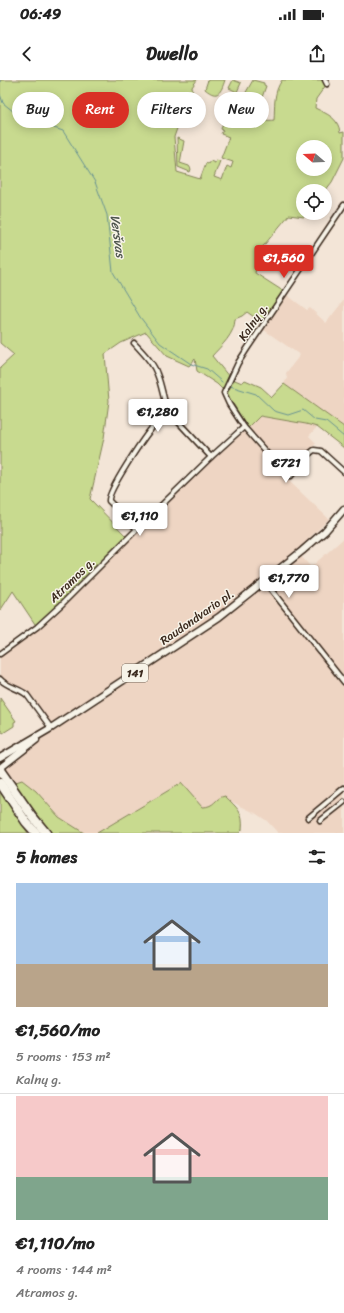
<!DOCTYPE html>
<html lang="en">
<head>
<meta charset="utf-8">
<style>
  body { margin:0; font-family:Sriracha,sans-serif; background:#f2f2f2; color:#222; height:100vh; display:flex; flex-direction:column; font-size:15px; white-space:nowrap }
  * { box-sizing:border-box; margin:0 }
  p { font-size:13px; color:#767676 }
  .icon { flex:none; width:22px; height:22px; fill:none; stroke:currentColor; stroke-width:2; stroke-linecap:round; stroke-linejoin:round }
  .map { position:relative; height:753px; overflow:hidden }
  .panel { display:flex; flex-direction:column; background:#fff; flex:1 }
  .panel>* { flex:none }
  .guide { position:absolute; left:12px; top:12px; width:320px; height:36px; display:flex; gap:8px }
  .needle { width:26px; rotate:289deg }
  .tools { position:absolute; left:296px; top:60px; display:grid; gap:8px }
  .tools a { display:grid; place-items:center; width:36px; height:36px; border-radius:50%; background:#fff; box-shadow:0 2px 10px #0003; font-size:20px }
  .price { position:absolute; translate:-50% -34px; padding:0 9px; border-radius:4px; background:#fff; color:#222; font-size:13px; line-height:26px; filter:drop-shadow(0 1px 2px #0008) }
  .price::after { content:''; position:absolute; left:50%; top:24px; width:12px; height:9px; margin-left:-6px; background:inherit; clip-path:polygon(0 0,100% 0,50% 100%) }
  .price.current { background:#d93025; color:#fff }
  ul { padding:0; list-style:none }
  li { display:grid; align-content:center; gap:8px; height:212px; padding:0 16px }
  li+li { border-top:1px solid #e0e0e0 }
  li span { display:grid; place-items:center; height:124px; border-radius:0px; color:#555 }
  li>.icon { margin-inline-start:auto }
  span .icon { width:72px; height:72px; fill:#fffc; stroke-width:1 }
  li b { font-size:17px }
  h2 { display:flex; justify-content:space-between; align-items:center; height:48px; padding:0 16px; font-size:17px }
  .tag { padding:0 14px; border-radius:18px; background:#fff; box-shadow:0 2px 10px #0003; font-size:14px; line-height:36px }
  .tag.current { background:#d93025; color:#fff }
  .status { display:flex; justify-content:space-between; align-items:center; height:28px; padding:0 20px; background:#fff; direction:ltr }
  .status svg { height:11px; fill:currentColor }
  header { display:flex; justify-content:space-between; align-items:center; height:52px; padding:0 16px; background:#fff; font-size:18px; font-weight:800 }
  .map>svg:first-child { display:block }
</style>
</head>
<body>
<div class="status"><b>06:49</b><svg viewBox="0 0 49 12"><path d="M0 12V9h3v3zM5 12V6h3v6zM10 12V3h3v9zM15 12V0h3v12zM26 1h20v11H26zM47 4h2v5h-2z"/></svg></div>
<header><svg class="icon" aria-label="back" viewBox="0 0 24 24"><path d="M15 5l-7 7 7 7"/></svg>Dwello<svg class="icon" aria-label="share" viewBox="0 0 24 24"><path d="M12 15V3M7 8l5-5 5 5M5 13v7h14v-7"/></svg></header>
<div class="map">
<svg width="344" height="753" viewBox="0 0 344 753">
  <rect width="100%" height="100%" fill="#f3e5d7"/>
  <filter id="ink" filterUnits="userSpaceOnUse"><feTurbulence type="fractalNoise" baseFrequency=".025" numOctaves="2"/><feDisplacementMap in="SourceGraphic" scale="8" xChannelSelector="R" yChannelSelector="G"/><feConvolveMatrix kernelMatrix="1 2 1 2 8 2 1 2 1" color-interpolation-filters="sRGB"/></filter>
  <g filter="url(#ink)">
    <g fill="#eed5c3">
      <path d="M 287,215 L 307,230 L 310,228 L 326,243 L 344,220 L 344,347 L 284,304 L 287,298 L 286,293 L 300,275 L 264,250 Z"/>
      <path d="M 260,336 L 306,344 L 317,347 L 309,356 L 316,363 L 290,393 L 290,402 L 329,439 L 296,471 L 311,487 L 344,458 L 344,753 L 278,753 L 267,741 L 255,733 L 232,722 L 225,716 L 222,717 L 210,727 L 202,727 L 181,703 L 97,753 L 84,753 L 59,737 L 36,711 L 22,700 L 13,703 L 0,681 L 0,678 L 50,648 L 27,615 L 3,602 L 0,604 L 0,574 L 37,547 L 137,449 Z"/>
    </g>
    <g fill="#c8da8f" stroke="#828256" fill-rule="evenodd">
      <path d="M 0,0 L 197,0 L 192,7 L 193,15 L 198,23 L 191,43 L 180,40 L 174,57 L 177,92 L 200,99 L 206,83 L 208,84 L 210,81 L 215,83 L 216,80 L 220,81 L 214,97 L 222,100 L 227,86 L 231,88 L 233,82 L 221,78 L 229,57 L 221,54 L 223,50 L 221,49 L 225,35 L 221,33 L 222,24 L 226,16 L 233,19 L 225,34 L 232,38 L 241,20 L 245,21 L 244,24 L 257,29 L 257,36 C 263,40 267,41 274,40 C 275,26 273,13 282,0 L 323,0 L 326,5 L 316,19 L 315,28 C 327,34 339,38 340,53 L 344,52 L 344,78 L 332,102 L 325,111 L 303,111 L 303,133 L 307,133 L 304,137 L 289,135 L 260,170 L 255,193 L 283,211 L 261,242 L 247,232 L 242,236 L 235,239 C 235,254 221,266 212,276 L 230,298 L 242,303 L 245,300 L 261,307 L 272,317 L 284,304 L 344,347 L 344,368 L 317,347 L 306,344 L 260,336 L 248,348 L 227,314 L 217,304 L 197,291 L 195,279 L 189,286 L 167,276 L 146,252 L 121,263 L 105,274 L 109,321 L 104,358 L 90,419 L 128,458 L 37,547 L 13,511 L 0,531 L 0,288 L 14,275 L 0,263 ZM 303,67 L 325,67 L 325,89 L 303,89 Z"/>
      <path d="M 208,0 L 225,0 C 221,12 218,20 205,9 Z"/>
      <path d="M 233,0 L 241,3 L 237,12 L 229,8 Z"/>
      <path d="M 253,0 L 264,3 L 264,5 L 266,6 L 260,23 L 259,23 L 260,19 L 245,14 Z"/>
      <path d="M 177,58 L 184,61 L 180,83 L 189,86 L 191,89 L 190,92 L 178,87 Z"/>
      <path d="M 0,618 L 16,641 L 14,642 L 14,646 L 3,653 L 0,649 Z"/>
      <path d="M 22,700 L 36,711 L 59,737 L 84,753 L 52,753 L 13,703 Z"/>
      <path d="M 181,703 L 202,727 C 216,727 214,718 225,716 C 237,728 244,732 242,750 L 239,753 L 97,753 Z"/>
      <path d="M 0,712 L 28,753 L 0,753 Z"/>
    </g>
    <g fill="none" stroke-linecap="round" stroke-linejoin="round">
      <g stroke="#689292" stroke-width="1">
        <path d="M 0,2 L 0,0"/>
        <path d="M 0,14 L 3,23 L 19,36 L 63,51 L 95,102 L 107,135 L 113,192 L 140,237 L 160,263 L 191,284 L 207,289 L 222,302"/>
        <path d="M 230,306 L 256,314 L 274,331 L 288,335 L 303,330 L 315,340 L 326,342 L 344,357"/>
      </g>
      <g stroke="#3b2a1e" stroke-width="7">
        <g id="street">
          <path d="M 325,0 L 327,4"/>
          <path d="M 344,125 L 247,269 L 238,283 L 224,313 L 229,324 L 244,347 L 287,396 L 291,396 L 309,374 L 314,370 L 321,371 L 344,392"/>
          <path d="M 134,263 C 142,272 153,282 157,294 C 162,306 163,319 168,331 C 162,337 156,343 151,349 C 143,359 107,412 109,421 L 137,449"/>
          <path d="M 168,331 L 211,377"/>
          <path d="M 265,502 L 344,602"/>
          <path d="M 0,574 L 37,547 L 61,525 L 137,449 L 211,377 L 244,347"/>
          <path d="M 0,599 C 7,607 19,608 27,615 L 51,648"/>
          <path d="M 308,738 L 344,708"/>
          <path d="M 320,741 L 344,722"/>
        </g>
      </g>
      <g stroke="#3b2a1e" stroke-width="9">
        <g id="primary">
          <path d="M 0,678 L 51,648 L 219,537 L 302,471 L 325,451 L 344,429"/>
          <path d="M 0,688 L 36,660"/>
        </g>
      </g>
      <g stroke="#3b2a1e" stroke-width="11">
        <g id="highway">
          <path d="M 0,690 L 32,736 L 46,753"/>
          <path d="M 0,703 L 26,742 L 36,753"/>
        </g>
      </g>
      <use href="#street" stroke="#f7f3e8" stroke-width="4"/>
      <use href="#primary" stroke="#f7f3e8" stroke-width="6"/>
      <use href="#highway" stroke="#f7f3e8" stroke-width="8"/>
    </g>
  </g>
  <g text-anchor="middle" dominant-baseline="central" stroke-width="3" stroke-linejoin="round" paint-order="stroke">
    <rect fill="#f7f3e8" stroke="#73665b" stroke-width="1" x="122" y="584" width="26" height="18" rx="3"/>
    <g font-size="11" font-weight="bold" fill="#3b2a1e">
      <text x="135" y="593">141</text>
    </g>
    <g font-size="12" fill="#3b2a1e" stroke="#f7f3e8">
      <text transform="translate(253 242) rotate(-56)">Kalnų g.</text>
      <text transform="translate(72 500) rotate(-44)">Atramos g.</text>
      <text transform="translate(197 537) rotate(-35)">Raudondvario pl.</text>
    </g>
    <g font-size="13" font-style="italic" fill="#4e554e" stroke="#f7f3e8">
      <text transform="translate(118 156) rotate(82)">Veršvas</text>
    </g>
  </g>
</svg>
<div class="tools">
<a><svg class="needle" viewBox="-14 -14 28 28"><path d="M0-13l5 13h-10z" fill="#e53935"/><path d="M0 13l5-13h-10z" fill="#767676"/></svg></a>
<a><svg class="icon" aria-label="locate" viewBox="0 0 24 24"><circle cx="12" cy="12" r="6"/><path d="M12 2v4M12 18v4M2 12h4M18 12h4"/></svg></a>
</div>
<b class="price current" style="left:284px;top:199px">€1,560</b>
<b class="price" style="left:158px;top:353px">€1,280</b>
<b class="price" style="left:286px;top:404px">€721</b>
<b class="price" style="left:140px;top:457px">€1,110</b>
<b class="price" style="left:289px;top:519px">€1,770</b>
<div class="guide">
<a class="tag">Buy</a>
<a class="tag current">Rent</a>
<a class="tag">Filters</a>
<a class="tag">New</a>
</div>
</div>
<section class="panel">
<h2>5 homes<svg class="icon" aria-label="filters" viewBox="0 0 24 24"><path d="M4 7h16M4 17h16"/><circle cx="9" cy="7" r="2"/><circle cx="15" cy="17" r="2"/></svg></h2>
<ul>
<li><span style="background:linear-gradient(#a9c7e8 65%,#b9a48a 0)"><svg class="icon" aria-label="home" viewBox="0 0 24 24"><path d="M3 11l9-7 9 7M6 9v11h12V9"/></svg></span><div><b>€1,560/mo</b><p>5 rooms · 153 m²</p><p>Kalnų g.</p></div></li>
<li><span style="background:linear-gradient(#f6c9c9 65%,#7fa58c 0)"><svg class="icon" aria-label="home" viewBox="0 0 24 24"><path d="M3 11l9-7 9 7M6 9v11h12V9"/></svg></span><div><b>€1,110/mo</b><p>4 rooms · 144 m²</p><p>Atramos g.</p></div></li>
</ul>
</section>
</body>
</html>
